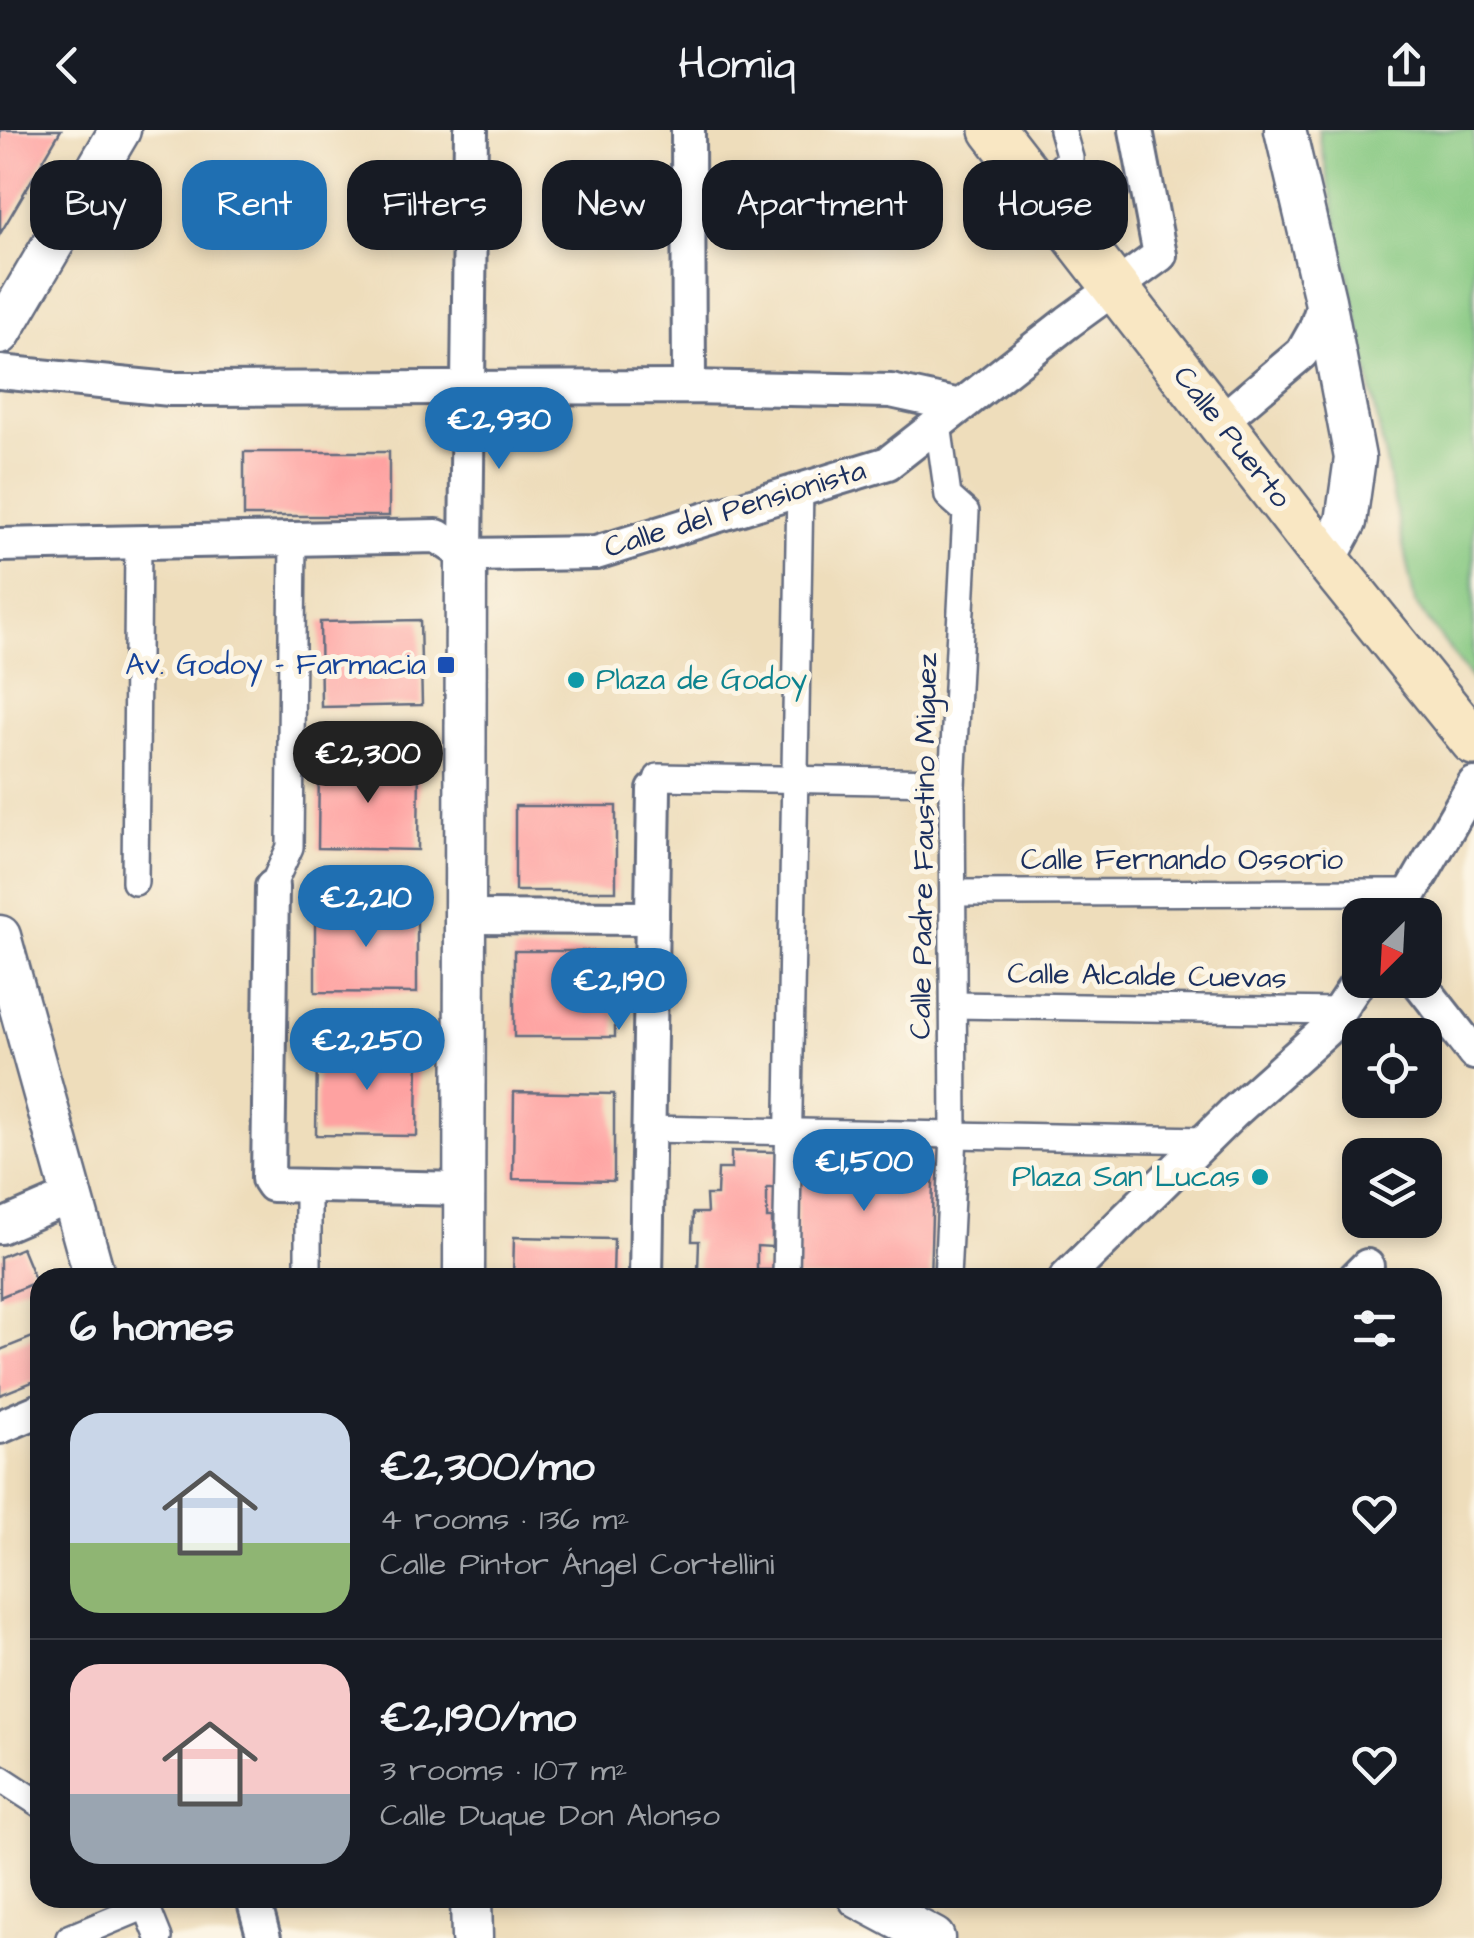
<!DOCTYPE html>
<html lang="en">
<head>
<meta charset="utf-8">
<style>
  body { margin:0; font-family:"Architects Daughter",sans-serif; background:#20242c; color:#f1f3f6; height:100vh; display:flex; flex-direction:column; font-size:38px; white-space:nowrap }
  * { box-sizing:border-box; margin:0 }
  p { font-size:32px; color:#9ea1a6 }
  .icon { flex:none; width:55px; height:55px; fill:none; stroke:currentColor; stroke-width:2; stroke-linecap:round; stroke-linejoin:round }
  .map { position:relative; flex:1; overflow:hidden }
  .side { position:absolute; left:30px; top:1138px; width:1412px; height:640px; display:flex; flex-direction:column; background:#171b24; border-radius:30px; box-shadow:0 5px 15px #0003 }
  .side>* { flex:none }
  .top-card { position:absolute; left:30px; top:30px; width:1415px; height:90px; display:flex; gap:20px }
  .needle { width:65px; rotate:204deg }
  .fabs { position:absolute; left:1342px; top:768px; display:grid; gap:20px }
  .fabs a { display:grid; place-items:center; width:100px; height:100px; border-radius:20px; background:#171b24; box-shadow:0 5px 15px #0003; font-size:50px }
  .price { position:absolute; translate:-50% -85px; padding:0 22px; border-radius:35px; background:#1f6fb2; color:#fff; font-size:32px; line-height:65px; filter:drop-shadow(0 2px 5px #0008) }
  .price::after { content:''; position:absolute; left:50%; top:60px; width:30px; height:22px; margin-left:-15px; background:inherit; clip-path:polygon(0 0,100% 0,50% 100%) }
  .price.selected { background:#222; color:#fff }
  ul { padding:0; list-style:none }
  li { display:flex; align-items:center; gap:30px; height:250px; padding:0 40px }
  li+li { border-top:2px solid #363941 }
  li span { display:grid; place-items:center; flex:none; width:280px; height:200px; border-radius:30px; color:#555 }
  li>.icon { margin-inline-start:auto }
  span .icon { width:120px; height:120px; fill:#fffc; stroke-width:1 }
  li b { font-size:42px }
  h2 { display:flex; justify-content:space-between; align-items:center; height:120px; padding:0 40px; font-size:42px }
  .chip { padding:0 35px; border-radius:30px; background:#171b24; box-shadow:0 5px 15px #0003; font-size:35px; line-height:90px }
  .chip.selected { background:#1f6fb2; color:#fff }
  header { display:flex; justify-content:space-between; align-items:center; height:130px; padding:0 40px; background:#171b24; font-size:45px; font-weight:600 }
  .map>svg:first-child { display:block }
</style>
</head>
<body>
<header><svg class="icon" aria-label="back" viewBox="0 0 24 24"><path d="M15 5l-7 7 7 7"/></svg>Homiq<svg class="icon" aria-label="share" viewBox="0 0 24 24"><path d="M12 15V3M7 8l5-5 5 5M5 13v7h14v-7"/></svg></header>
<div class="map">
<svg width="1474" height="1808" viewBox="0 0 1474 1808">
  <rect width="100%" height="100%" fill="#fcf5e5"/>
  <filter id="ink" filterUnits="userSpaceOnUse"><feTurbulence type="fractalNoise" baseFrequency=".01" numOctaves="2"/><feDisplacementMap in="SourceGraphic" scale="20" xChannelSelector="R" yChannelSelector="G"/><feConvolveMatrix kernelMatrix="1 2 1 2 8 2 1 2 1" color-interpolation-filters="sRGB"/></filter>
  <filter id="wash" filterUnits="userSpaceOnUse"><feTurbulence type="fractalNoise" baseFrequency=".0048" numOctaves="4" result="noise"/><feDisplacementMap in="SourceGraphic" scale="40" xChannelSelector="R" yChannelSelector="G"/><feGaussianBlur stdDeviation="2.25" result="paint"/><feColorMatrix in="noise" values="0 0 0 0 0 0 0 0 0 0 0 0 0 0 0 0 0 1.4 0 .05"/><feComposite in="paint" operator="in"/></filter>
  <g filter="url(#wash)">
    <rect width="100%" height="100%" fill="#edb"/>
    <path fill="#85c881" stroke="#507c70" stroke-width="2.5" d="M 1318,0 L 1474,0 L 1474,552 L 1415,473 Z"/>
    <g id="blocks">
      <g fill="#fea2a1">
        <path d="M 0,0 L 61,0 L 0,104 Z"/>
        <rect x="244" y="322" width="145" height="64"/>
        <path d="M 420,490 L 422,575 L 321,577 L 320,492 Z"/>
        <path d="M 319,632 L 419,634 L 418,720 L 318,718 Z"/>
        <rect x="515" y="676" width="101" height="85"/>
        <path d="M 315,777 L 417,778 L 417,863 L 315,862 Z"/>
        <rect x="514" y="821" width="101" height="86"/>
        <path d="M 317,920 L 418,922 L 417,1006 L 316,1005 Z"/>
        <path d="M 514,962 L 614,964 L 614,1051 L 513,1049 Z"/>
        <path d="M 798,1019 L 934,1023 L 930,1148 L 796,1148 Z"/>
        <path d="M 731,1021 L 777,1022 L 776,1058 L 767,1058 L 767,1088 L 772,1088 L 772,1117 L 757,1116 L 757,1140 L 773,1140 L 772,1148 L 692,1148 L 692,1140 L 698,1140 L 699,1111 L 692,1111 L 693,1083 L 707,1083 L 706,1065 L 717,1065 L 718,1039 L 731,1039 Z"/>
        <path d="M 514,1107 L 614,1109 L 613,1148 L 513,1148 Z"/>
        <path d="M 22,1118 L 36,1152 L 0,1167 L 0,1127 Z"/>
        <path d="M 40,1204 L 40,1249 L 0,1265 L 0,1220 Z"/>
      </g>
    </g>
  </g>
  <g filter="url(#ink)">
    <use href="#blocks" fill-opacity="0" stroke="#656c7f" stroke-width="2.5"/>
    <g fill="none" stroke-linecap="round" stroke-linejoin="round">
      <g stroke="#656c7f" stroke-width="30">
        <g id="pedestrian">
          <path d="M 1039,59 L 1070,28 L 1062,0"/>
          <path d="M 938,294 L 948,366 L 966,382 L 952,656 L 954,1005 L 947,1148"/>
          <path d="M 654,660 L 658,647 L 944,652 L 952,656"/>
          <path d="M 135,752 L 138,412"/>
          <path d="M 272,757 L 290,717 L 293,409"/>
          <path d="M 954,763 L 1409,762"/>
          <path d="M 954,875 L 1338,881"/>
          <path d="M 648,999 L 1205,1010"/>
          <path d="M 308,1057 L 308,1148"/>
          <path d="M 786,1148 L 800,358"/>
          <path d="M 0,1648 L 40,1674"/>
          <path d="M 143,1768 L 159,1808"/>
          <path d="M 69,1808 L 146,1776"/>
        </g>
      </g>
      <g stroke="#656c7f" stroke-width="38">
        <g id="minor">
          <path d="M 688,0 L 689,257"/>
          <path d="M 0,242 L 170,259 L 689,257 L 891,261 L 960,276"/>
          <path d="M 1220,292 L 1302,223 L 1315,200 L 1325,170"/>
          <path d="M 0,415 L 437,406 L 466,425 L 596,423 L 888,333 L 1068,192 L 1160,125 L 1136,0"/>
          <path d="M 466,425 L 471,0"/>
          <path d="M 272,757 L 268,1049 L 272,1055 L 464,1059"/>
          <path d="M 1398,785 L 1474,654"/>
          <path d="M 465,787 L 652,788"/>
          <path d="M 1417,850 L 1474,923"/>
          <path d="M 0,1097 L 72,1066"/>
          <path d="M 646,1148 L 654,660"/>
          <path d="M 1066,1148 L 1233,983 L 1326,900 L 1360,849"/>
          <path d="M 1355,1148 L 1367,1136"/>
          <path d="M 0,1297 L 40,1280"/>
          <path d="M 253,1768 L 264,1808"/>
        </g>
      </g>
      <g stroke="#656c7f" stroke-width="45">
        <g id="tertiary">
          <path d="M 1285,0 L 1325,170 L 1355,328 L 1346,392 L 1326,429"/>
          <path d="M 0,204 L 120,0"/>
          <path d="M 0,806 L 95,1148"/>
          <path d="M 464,1148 L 466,425"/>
          <path d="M 471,1768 L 472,1808"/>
          <path d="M 859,1768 L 934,1808"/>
        </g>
      </g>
      <g stroke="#656c7f" stroke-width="50">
        <path id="secondary" d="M 993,0 L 1326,429 L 1474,612"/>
      </g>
      <use href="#pedestrian" stroke="#fff" stroke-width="25"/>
      <use href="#minor" stroke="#fff" stroke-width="32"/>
      <use href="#tertiary" stroke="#fff" stroke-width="40"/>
      <use href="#secondary" stroke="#f9e7c3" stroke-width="45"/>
    </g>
  </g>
  <rect fill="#1a4fb4" stroke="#fcf5e5" stroke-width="4" x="436" y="525" width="20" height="20" rx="5"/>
  <g fill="#0f9aa8" stroke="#fcf5e5" stroke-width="4">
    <circle cx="576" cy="550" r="10"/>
    <circle cx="1260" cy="1047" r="10"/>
  </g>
  <g text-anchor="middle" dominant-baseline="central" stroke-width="10" stroke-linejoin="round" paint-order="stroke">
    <g font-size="30" fill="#1b2f5e" stroke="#fcf5e5">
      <text transform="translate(1232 307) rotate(52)">Calle Puerto</text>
      <text transform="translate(735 379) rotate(-17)">Calle del Pensionista</text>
      <text transform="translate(924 716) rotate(-89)">Calle Padre Faustino Miguez</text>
      <text x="1182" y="730">Calle Fernando Ossorio</text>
      <text transform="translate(1147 846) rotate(1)">Calle Alcalde Cuevas</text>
    </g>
    <g font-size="30" fill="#164399" stroke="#fcf5e5" text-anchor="end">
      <text x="426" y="535">Av. Godoy - Farmacia</text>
    </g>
    <g font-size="30" fill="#0d838f" stroke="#fcf5e5" text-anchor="start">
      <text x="596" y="550">Plaza de Godoy</text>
      <text x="1240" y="1047" text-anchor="end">Plaza San Lucas</text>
    </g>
  </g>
</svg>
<div class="fabs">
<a><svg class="needle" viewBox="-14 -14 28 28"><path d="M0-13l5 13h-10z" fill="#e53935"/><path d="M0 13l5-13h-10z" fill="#9ea1a6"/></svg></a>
<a><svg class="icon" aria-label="locate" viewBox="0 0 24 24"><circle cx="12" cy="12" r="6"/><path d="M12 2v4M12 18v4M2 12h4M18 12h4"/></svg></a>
<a><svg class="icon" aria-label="layers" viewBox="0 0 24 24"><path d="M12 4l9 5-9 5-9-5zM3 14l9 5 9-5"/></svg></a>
</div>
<b class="price" style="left:499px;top:342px">€2,930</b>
<b class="price selected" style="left:368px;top:676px">€2,300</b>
<b class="price" style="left:366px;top:820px">€2,210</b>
<b class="price" style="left:619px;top:903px">€2,190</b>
<b class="price" style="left:367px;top:963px">€2,250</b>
<b class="price" style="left:864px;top:1084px">€1,500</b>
<div class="top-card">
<a class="chip">Buy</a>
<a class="chip selected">Rent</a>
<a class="chip">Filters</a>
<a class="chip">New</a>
<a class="chip">Apartment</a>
<a class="chip">House</a>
</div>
<section class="side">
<h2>6 homes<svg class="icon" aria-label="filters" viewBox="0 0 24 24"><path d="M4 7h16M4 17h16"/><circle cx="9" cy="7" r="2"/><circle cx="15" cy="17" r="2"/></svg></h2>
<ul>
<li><span style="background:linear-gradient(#c9d6e8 65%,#8fb573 0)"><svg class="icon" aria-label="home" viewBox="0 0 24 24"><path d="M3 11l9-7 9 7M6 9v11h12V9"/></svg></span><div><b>€2,300/mo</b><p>4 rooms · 136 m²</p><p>Calle Pintor Ángel Cortellini</p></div><svg class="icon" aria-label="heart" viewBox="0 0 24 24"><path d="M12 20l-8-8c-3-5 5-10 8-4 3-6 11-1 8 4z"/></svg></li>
<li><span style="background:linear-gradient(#f6c9c9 65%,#9aa5b1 0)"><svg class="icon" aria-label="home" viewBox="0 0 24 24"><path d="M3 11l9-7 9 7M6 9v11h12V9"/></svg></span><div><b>€2,190/mo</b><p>3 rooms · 107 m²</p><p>Calle Duque Don Alonso</p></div><svg class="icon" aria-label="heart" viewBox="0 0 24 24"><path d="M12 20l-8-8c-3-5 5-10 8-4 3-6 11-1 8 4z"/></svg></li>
</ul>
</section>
</div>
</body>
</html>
